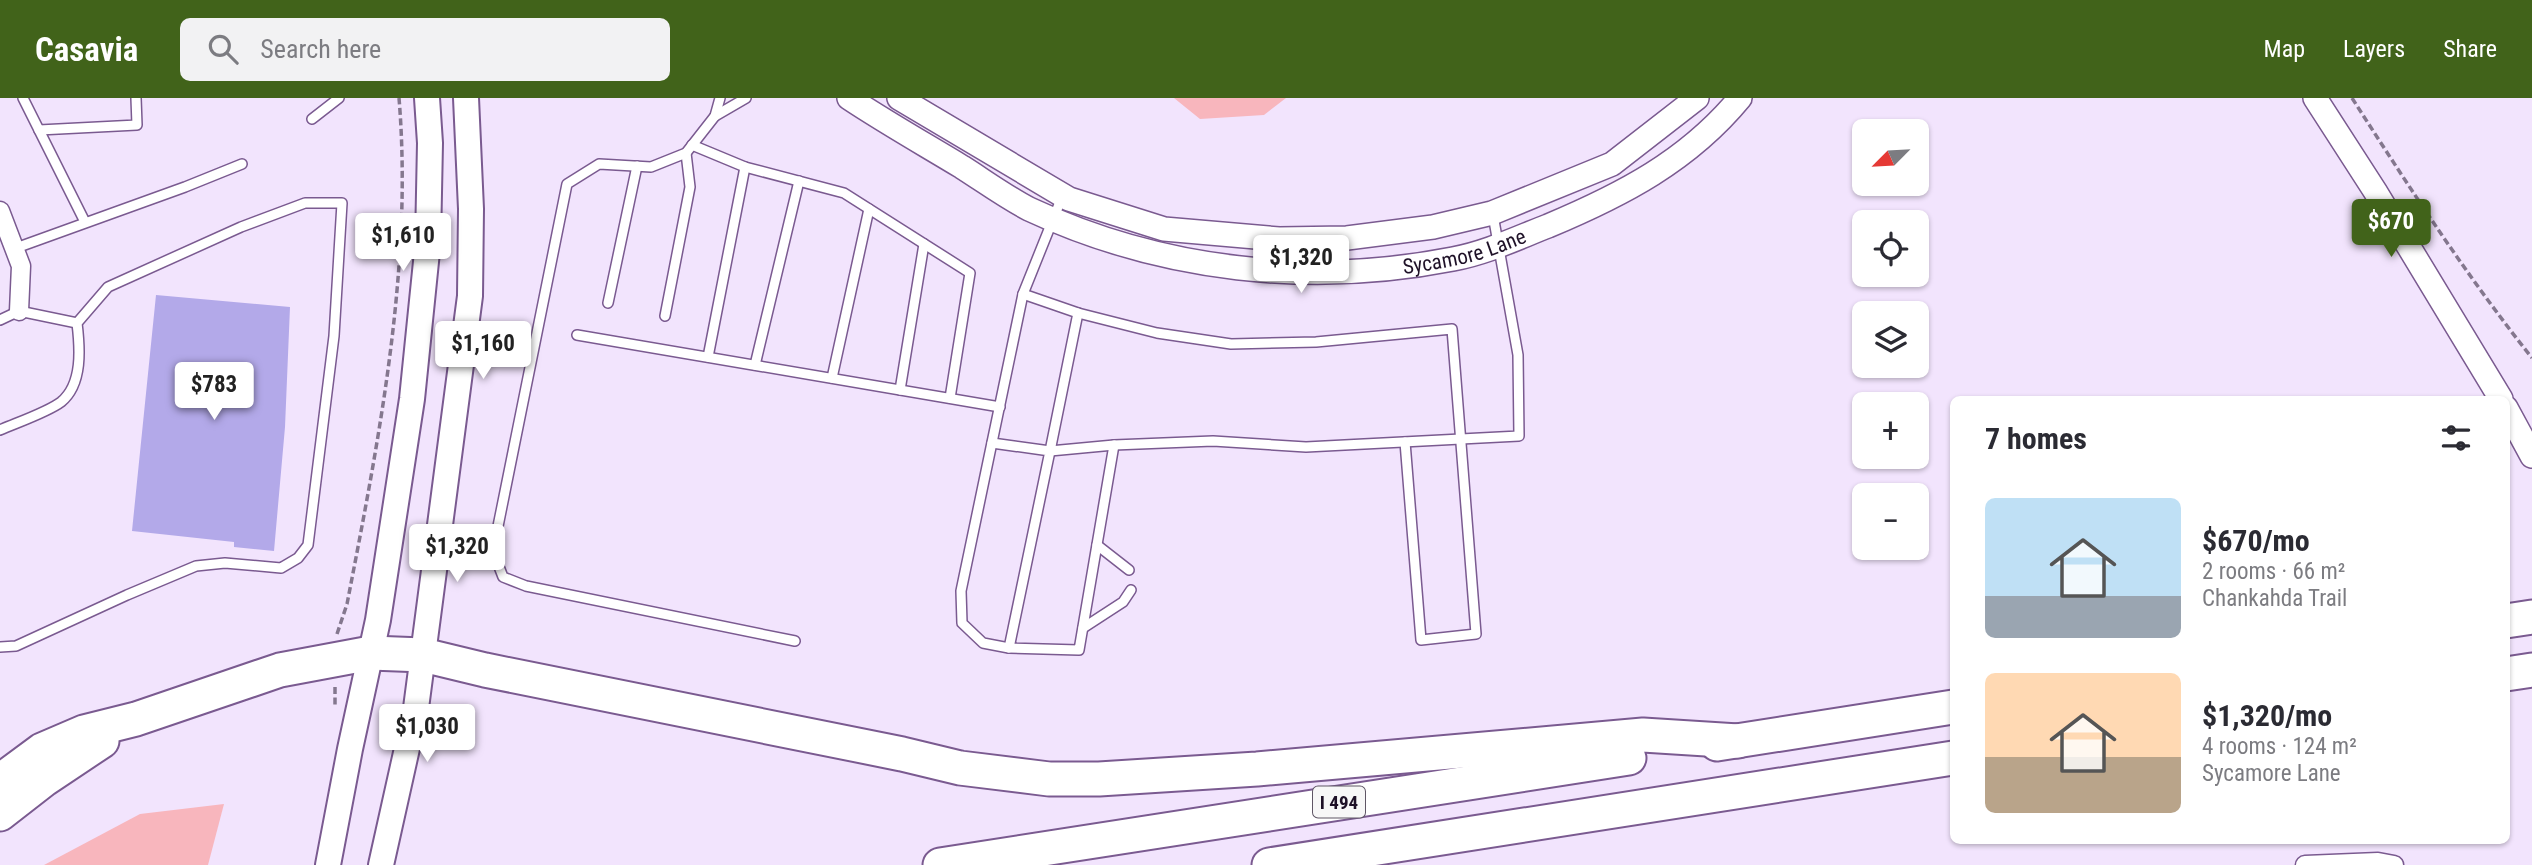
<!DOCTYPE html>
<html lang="en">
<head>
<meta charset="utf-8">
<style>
  body { margin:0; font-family:"Roboto Condensed",sans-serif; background:#f2f2f3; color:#2b2b33; height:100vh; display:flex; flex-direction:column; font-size:26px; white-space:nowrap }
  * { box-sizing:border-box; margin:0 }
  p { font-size:23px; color:#7c7c81 }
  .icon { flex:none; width:38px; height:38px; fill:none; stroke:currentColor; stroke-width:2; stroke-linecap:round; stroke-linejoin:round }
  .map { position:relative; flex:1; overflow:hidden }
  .drawer { position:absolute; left:1950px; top:298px; width:560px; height:448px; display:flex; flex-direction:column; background:#fff; border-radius:10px; box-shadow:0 2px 5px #0004 }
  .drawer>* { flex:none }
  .needle { width:46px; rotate:246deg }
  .buttons { position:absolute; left:1852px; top:21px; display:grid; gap:14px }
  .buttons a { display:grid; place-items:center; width:77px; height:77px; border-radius:10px; background:#fff; box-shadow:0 2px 5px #0004; font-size:35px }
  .price { position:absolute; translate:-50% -60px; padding:0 16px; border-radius:7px; background:#fff; color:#222; font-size:23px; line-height:46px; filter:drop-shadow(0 2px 4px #0008) }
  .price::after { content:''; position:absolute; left:50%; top:42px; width:21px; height:16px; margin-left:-10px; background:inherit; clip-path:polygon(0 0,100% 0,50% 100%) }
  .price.current { background:#41631a; color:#fff }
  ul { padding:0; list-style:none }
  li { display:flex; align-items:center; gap:21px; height:175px; padding:0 35px }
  li span { display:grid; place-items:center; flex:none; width:196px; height:140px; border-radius:10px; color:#555 }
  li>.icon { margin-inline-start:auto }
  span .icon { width:84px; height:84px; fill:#fffc; stroke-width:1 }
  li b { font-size:30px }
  h2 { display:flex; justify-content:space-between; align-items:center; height:84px; padding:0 35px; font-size:30px }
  header { display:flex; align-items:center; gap:42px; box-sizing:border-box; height:98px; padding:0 35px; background:#41631a; color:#fff }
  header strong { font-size:33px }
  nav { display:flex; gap:38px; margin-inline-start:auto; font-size:24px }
  .search { width:490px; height:63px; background:#f2f2f3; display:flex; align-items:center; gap:18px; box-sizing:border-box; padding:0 24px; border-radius:10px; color:#7c7c81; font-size:26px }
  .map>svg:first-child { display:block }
</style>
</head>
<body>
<header>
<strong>Casavia</strong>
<div class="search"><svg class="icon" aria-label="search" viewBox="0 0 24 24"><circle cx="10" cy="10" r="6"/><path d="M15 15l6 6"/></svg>Search here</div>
<nav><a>Map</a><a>Layers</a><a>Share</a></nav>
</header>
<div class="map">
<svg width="2532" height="767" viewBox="0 0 2532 767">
  <rect width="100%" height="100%" fill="#f2e4fd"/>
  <g fill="#f8b6bd">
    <path d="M 1174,0 L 1286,0 L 1264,17 L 1200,21 Z"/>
    <path d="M 224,706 L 208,767 L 44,767 L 140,716 Z"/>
  </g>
  <path fill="#b3a9e9" d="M 156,197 L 290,209 L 285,329 L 274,453 L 234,449 L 234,444 L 132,433 Z"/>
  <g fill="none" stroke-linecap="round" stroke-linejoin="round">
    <g stroke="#7a5a90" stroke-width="12">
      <g id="service">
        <path d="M 23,0 L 85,124"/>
        <path d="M 720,0 L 715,18 L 686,55 L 651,69 L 599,66 L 567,86 L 493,453 L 503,479 L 526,488 L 795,543"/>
        <path d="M 715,18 L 746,0"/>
        <path d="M 312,21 L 339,0"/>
        <path d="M 39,32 L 137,27 L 136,0"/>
        <path d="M 692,47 L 745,69 L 708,259"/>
        <path d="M 745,69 L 844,95 L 970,175 L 950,300"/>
        <path d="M 1062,99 L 1023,196 L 1078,215 L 1050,353 L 1114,347 L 1213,343 L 1306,349 L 1519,338 L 1518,257 L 1493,117"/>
        <path d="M 16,150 L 185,89 L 242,66"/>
        <path d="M 608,205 L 637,68"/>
        <path d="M 1078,215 L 1157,235 L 1231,246 L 1316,244 L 1452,231 L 1476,536 L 1421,542 L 1405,344"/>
        <path d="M 665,218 L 690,89 L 686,55"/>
        <path d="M 0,222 L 19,213 L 77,225"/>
        <path d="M 577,237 L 1000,309"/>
        <path d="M 755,267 L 799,83"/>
        <path d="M 832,280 L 869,111"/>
        <path d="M 900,292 L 924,146"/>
        <path d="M 0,332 C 16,325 48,314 61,304 C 83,286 80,250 77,225 L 108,189 L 241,129 L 305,105 L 342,105 L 334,238 L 308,447 L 298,460 L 281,470 L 225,465 L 196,468 L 127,497 L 16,548 L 0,549"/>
        <path d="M 992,345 L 1050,353 L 1009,550 L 1079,552 L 1114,347"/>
        <path d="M 1097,447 L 1129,472"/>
        <path d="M 1083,530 L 1123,504 L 1131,492"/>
        <path d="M 1009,550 L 983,545 L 962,525 L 961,493 L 1023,196"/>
      </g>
    </g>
    <g stroke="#7a5a90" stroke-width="21">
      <g id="minor">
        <path d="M 0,113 L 21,168 L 19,213"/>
        <path d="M 2305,767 L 2378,764 L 2394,767"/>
      </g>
    </g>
    <g stroke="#7a5a90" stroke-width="26">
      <g id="tertiary">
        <path id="s1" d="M 849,0 C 885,24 924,46 962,69 C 984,83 1006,99 1029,111 C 1162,173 1311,189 1453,161 C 1486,155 1517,140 1548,128 C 1622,97 1688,63 1740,0"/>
        <path d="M 899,0 L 1069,101 L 1164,131 L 1279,141 L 1347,140 L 1433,129 L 1492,115 L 1612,66 L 1697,0"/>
        <path d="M 2315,0 L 2375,93 L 2501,301"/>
        <path d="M 2506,310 L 2532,358"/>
      </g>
    </g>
    <g stroke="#7a5a90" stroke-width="28">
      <g id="secondary">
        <path d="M 328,767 L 350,651 L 378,522 L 412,301 L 428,144 L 430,45 L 427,0"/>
        <path d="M 381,767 L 416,610 L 470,198 L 471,111 L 466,0"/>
      </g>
    </g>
    <g stroke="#7a5a90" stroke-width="37">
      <g id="motorway">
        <path d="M 2506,523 L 2532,519"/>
        <path d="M 2506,576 L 2532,572"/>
        <path d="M 1717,646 L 1953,609"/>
        <path d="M 0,683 L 42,652 L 84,634 L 136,621 L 280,572 L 371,555 L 423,557 L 485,572 L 902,656 L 960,670 L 1049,681 L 1099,681 L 1257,671 L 1643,637 L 1738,643"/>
        <path d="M 0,716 L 45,681 L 102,643"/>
        <path d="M 940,767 L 1629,660"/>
        <path d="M 1269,767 L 1953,660"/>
      </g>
    </g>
    <g stroke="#84778e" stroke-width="3.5" stroke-dasharray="7 3.5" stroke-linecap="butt">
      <path d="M 2352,0 C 2409,89 2466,177 2532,260"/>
      <path d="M 337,536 L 347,506 C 379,341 413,169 399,0"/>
      <path d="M 335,589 L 335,609"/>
    </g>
    <use href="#service" stroke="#fff" stroke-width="9"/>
    <use href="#minor" stroke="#fff" stroke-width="18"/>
    <use href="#tertiary" stroke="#fff" stroke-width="23"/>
    <use href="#secondary" stroke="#fff" stroke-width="24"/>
    <use href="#motorway" stroke="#fff" stroke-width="33"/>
  </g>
  <g text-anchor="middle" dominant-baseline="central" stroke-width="5" stroke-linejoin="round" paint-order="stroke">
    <rect fill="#f7f7f7" stroke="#5f5665" stroke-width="2" x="1313" y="688.5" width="52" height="31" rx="5"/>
    <g font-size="19" font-weight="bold" fill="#1e1127">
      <text x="1339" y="704">I 494</text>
    </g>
    <g font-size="21" fill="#1e1127" stroke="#f7f7f7">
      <text stroke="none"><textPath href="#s1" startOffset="658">Sycamore Lane</textPath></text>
    </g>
  </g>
</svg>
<div class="buttons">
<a><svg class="needle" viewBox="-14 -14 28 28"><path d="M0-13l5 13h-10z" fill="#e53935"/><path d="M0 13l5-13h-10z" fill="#7c7c81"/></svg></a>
<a><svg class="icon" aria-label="locate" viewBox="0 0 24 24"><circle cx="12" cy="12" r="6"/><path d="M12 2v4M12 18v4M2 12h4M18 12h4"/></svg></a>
<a><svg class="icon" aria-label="layers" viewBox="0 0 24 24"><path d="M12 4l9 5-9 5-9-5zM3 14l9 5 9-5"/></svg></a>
<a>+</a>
<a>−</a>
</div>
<b class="price current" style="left:2391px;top:161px">$670</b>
<b class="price" style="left:403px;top:175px">$1,610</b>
<b class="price" style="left:1301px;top:197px">$1,320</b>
<b class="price" style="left:483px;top:283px">$1,160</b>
<b class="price" style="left:214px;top:324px">$783</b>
<b class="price" style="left:457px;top:486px">$1,320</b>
<b class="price" style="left:427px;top:666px">$1,030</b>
<section class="drawer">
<h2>7 homes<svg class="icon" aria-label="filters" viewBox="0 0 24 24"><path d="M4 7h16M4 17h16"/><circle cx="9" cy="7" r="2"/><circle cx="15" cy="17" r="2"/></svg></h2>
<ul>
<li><span style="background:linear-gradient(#bfe0f5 70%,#9aa5b1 0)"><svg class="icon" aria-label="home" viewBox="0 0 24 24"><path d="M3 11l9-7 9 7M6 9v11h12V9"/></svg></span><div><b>$670/mo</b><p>2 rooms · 66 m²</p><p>Chankahda Trail</p></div></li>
<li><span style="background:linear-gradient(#ffd9b3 60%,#b9a48a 0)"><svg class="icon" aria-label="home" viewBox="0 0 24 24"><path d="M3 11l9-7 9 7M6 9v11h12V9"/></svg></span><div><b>$1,320/mo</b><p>4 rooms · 124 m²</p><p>Sycamore Lane</p></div></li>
</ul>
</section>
</div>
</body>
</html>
